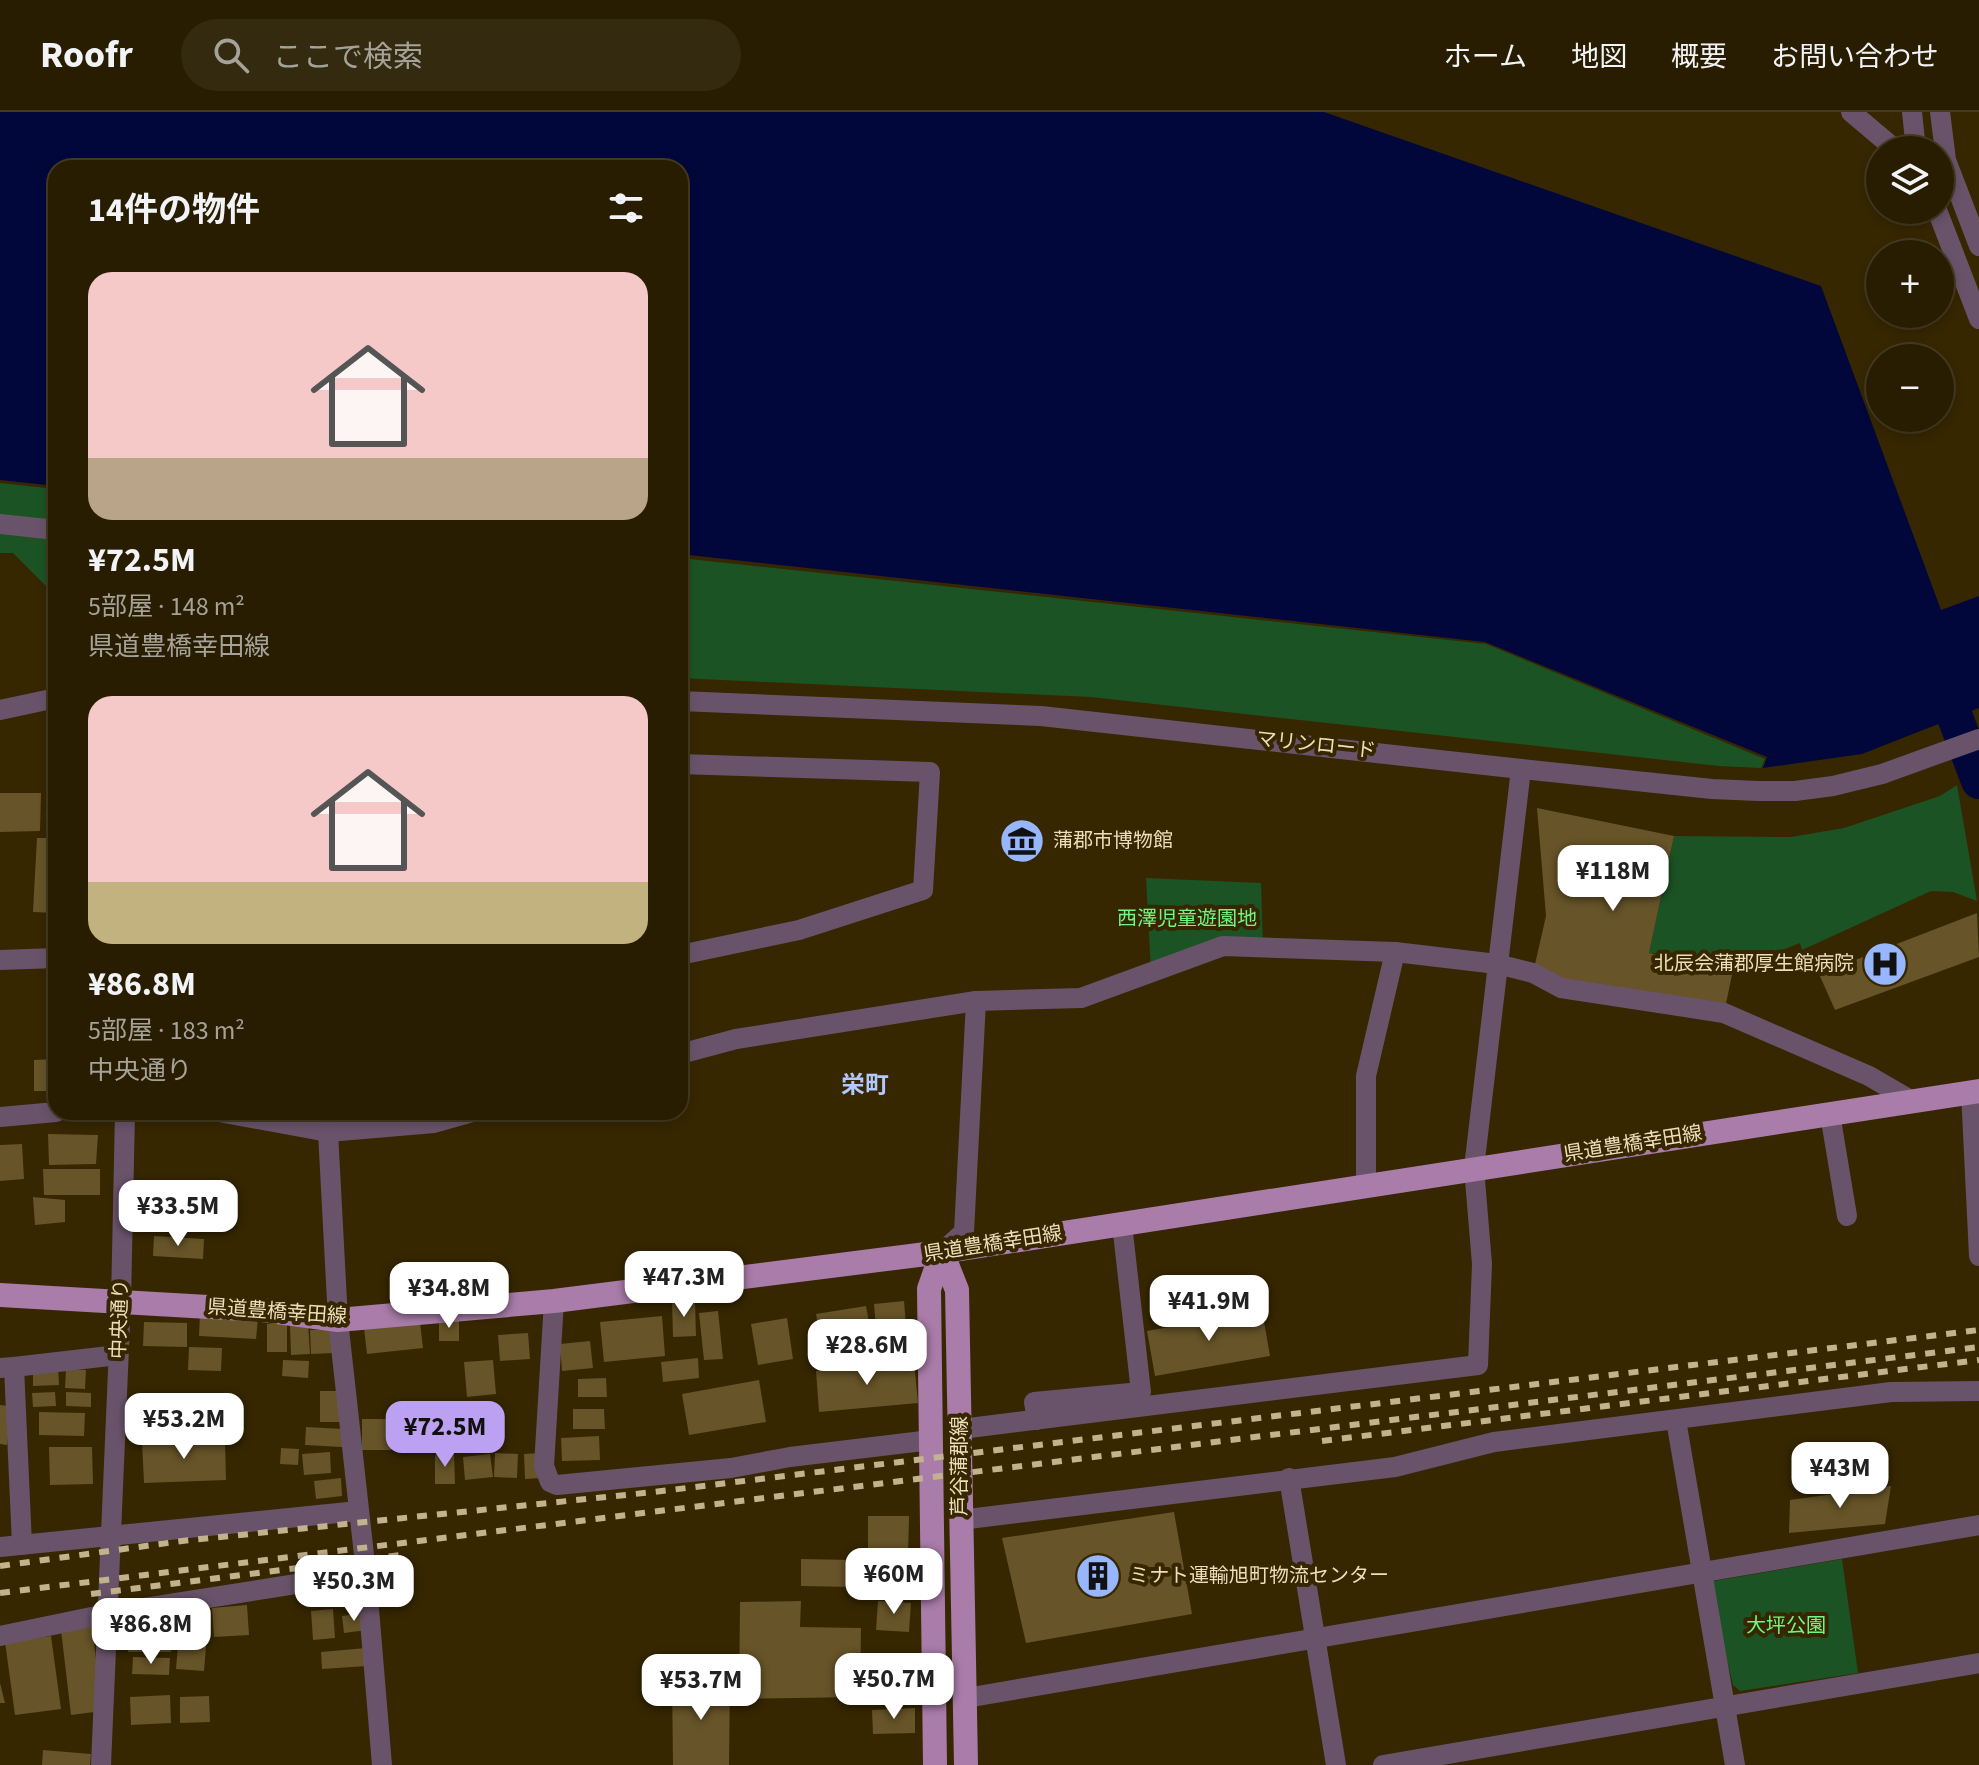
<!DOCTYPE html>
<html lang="ja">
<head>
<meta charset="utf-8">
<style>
  body { margin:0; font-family:"Source Sans 3","Noto Sans JP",sans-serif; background:#342a0f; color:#f1f3f6; height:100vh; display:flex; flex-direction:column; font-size:30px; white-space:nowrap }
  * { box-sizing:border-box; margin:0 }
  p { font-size:26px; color:#a5a299 }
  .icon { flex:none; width:44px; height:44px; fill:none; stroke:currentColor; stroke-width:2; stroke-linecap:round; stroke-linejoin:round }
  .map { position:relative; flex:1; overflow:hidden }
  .panel { position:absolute; left:48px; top:48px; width:640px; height:960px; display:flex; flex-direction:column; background:#281d00; border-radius:24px; box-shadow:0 4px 12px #0003,0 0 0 2px #443b22 }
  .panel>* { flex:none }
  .buttons { position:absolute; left:1866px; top:24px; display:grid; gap:16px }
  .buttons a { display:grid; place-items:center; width:88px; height:88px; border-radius:50%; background:#281d00; box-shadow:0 4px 12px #0003,0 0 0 2px #443b22; font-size:40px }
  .price { position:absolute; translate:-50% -68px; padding:0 18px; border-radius:16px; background:#fff; color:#222; font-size:26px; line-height:52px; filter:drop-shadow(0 2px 4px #0008) }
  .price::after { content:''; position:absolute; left:50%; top:48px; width:24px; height:18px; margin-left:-12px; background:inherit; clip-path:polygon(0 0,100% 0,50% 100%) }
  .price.on { background:#bca0f2; color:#111 }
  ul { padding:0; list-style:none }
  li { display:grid; align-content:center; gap:16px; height:424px; padding:0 40px }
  li span { display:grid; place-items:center; height:248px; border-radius:24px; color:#555 }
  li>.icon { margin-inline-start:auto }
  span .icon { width:144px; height:144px; fill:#fffc; stroke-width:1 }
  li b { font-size:34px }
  h2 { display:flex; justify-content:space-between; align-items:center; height:96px; padding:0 40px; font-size:34px }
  header { display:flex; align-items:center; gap:48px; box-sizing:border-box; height:112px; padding:0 40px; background:#281d00; border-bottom:2px solid #443b22 }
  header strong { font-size:38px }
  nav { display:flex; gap:44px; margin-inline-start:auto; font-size:28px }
  .search { width:560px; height:72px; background:#342a0f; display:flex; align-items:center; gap:20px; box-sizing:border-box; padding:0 28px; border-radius:44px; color:#a5a299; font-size:30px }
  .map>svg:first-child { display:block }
</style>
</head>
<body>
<header>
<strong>Roofr</strong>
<div class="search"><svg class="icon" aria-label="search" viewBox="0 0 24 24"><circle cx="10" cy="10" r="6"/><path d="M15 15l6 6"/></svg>ここで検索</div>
<nav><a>ホーム</a><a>地図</a><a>概要</a><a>お問い合わせ</a></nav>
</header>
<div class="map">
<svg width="1979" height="1653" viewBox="0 0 1979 1653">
  <rect width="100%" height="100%" fill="#362700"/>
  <g fill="#1c5324">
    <path d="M 0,371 L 56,377 L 56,478 L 45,473 L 13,441 L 0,441 Z"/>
    <path d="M 680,446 L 1486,532 L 1765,647 L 1761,656 L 1719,654 L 1091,585 L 680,566 Z"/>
    <path d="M 1957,673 L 1977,789 L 1953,780 L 1931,779 L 1802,838 L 1800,831 L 1733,858 L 1728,855 L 1671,841 L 1649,841 L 1674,724 L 1791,725 L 1844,716 L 1940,684 Z"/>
    <path d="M 1146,766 L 1261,771 L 1263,836 L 1223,834 L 1151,860 Z"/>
    <path d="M 1842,1447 L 1858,1561 L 1740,1579 L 1733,1573 L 1708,1470 Z"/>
  </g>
  <path fill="#02073b" d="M 0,0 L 1324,0 L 1821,174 L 1941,498 L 1979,484 L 1979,596 L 1862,642 L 1763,656 L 1767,645 L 1485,530 L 680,442 L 680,56 L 56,56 L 56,374 L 0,368 Z"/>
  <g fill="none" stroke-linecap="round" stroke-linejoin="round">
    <path stroke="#02073b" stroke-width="36" d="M 1955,605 L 1979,669"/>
  </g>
  <g fill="#675428">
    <path d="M 52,675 L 56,675 L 56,703 L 51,703 Z"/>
    <path d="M 0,681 L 41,681 L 40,719 L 0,720 Z"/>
    <path d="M 1537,696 L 1674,724 L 1649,841 L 1733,858 L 1724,901 L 1533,861 L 1546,804 Z"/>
    <path d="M 37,726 L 56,726 L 56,801 L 33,800 Z"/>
    <path d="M 1977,801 L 1979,845 L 1835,898 L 1819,862 Z"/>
    <path d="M 56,947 L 56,979 L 34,979 L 34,948 Z"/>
    <path d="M 48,1022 L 98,1023 L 96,1052 L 49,1053 Z"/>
    <path d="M 22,1032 L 24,1067 L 0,1069 L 0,1033 Z"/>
    <path d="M 43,1057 L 100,1057 L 100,1083 L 44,1083 Z"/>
    <path d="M 33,1085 L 65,1088 L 65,1110 L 35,1113 Z"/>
    <path d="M 154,1124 L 204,1127 L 203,1147 L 153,1144 Z"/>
    <path d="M 695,1189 L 696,1224 L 673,1225 L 672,1190 Z"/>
    <path d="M 904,1189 L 908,1237 L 878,1240 L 874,1192 Z"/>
    <path d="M 866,1194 L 873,1231 L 822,1240 L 816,1202 Z"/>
    <path d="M 1262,1198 L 1270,1244 L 1155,1264 L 1147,1219 Z"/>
    <path d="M 718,1199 L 723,1247 L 704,1248 L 699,1201 Z"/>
    <path d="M 200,1202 L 258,1206 L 256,1227 L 199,1224 Z"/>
    <path d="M 662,1204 L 665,1244 L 604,1250 L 600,1210 Z"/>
    <path d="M 787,1206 L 793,1247 L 758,1253 L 751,1212 Z"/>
    <rect x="439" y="1207" width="20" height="22"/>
    <path d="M 144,1210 L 187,1211 L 187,1235 L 143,1234 Z"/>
    <path d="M 420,1210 L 423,1236 L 367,1242 L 364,1216 Z"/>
    <rect x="267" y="1212" width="20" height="28"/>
    <path d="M 308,1212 L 310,1242 L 291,1243 L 290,1213 Z"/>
    <path d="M 334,1217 L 334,1241 L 311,1242 L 310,1218 Z"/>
    <path d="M 528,1221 L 530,1247 L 500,1249 L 498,1223 Z"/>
    <path d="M 590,1229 L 593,1256 L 562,1259 L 560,1232 Z"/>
    <path d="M 189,1235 L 222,1236 L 221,1259 L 188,1258 Z"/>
    <path d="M 698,1246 L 699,1266 L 663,1270 L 661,1250 Z"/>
    <path d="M 283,1248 L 309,1249 L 308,1266 L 282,1264 Z"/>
    <path d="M 493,1248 L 496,1282 L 467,1285 L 464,1250 Z"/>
    <path d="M 914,1250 L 918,1291 L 819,1300 L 816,1259 Z"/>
    <path d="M 58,1255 L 59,1273 L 33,1274 L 33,1256 Z"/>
    <path d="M 66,1257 L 86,1258 L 85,1277 L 65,1276 Z"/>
    <path d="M 606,1266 L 607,1285 L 578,1285 L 578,1267 Z"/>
    <path d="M 759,1268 L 766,1310 L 689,1323 L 682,1282 Z"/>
    <rect x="320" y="1279" width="22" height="31"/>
    <path d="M 55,1280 L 56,1294 L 33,1295 L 32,1281 Z"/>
    <path d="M 66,1280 L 91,1281 L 91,1295 L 66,1294 Z"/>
    <path d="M 0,1293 L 10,1294 L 7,1333 L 0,1332 Z"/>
    <path d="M 476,1293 L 479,1312 L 455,1316 L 452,1296 Z"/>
    <path d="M 573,1297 L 604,1297 L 605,1317 L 573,1317 Z"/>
    <path d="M 440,1298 L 443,1327 L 400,1332 L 397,1302 Z"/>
    <path d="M 39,1300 L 85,1301 L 84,1324 L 39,1323 Z"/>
    <rect x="362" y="1307" width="29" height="31"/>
    <path d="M 306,1315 L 343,1317 L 342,1335 L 305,1333 Z"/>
    <path d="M 599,1324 L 600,1348 L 562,1349 L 561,1326 Z"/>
    <path d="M 225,1327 L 226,1368 L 144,1371 L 142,1330 Z"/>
    <path d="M 49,1335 L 92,1335 L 93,1372 L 50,1373 Z"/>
    <path d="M 281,1336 L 299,1337 L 298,1353 L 280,1352 Z"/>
    <path d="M 330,1340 L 331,1361 L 304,1363 L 302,1342 Z"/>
    <path d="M 495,1341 L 518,1342 L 517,1366 L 494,1365 Z"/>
    <path d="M 541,1341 L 541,1366 L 525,1367 L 524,1342 Z"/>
    <path d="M 454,1342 L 455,1372 L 435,1372 L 435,1343 Z"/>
    <path d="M 490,1342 L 493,1365 L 465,1368 L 463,1345 Z"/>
    <path d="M 341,1366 L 342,1384 L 316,1387 L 314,1369 Z"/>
    <path d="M 1891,1374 L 1885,1412 L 1789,1421 L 1790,1388 Z"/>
    <path d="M 1174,1400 L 1192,1502 L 1026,1531 L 1002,1426 Z"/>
    <path d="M 868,1404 L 909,1404 L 908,1443 L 868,1443 Z"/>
    <path d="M 801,1447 L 853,1448 L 853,1475 L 801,1474 Z"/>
    <path d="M 863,1452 L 910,1455 L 908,1482 L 861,1479 Z"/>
    <path d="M 801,1489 L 800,1515 L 861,1516 L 860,1585 L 739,1587 L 740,1490 Z"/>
    <path d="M 878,1489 L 911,1491 L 909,1520 L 876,1518 Z"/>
    <path d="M 247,1493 L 249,1523 L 214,1525 L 212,1496 Z"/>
    <path d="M 333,1497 L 335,1526 L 313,1528 L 311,1499 Z"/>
    <path d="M 179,1499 L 181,1515 L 151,1518 L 150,1502 Z"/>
    <path d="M 364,1501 L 367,1518 L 344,1521 L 342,1504 Z"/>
    <path d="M 92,1514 L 102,1599 L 71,1603 L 61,1518 Z"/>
    <path d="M 179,1521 L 207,1523 L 204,1559 L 176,1557 Z"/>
    <path d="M 51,1524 L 61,1597 L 15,1603 L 5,1530 Z"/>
    <path d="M 129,1525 L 172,1525 L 171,1540 L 128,1540 Z"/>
    <path d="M 366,1536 L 367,1554 L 322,1557 L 321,1540 Z"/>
    <path d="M 133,1545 L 170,1546 L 169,1563 L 132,1562 Z"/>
    <rect x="866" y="1564" width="25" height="22"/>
    <path d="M 730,1567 L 729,1653 L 673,1653 L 672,1568 Z"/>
    <path d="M 0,1571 L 5,1591 L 0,1591 Z"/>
    <path d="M 170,1583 L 171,1611 L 131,1613 L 130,1585 Z"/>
    <path d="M 209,1584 L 210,1610 L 180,1611 L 180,1585 Z"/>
    <path d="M 915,1596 L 915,1621 L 873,1622 L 872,1598 Z"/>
    <path d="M 43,1638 L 91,1642 L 90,1653 L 42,1653 Z"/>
  </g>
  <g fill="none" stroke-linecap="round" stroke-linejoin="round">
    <g stroke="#69536a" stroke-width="20">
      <path d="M 1851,0 L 1896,38"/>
      <path d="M 1912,0 L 1916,38"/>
      <path d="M 1940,0 L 1946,48 L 1979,134"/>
      <path d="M 1937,98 L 1979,207"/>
      <path d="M 0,412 L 56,418"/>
      <path d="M 680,589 L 1041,604 L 1521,657 L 1712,677 L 1758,679 L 1795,679 L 1833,674 L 1882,662 L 1979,627"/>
      <path d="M 0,598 L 56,586"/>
      <path d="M 680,652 L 930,660 L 923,778 L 799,818 L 680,843"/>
      <path d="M 0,848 L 56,846"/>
      <path d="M 680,942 L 736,927 L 976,889 L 1081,886 L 1223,834 L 1395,840 L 1497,852 L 1533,861 L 1561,876 L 1724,901 L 1869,964 L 1912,989"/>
      <path d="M 1971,980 L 1979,1144"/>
      <path d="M 219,1000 L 328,1020 L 434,1011 L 473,1000"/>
      <path d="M 1830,1002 L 1847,1104"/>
      <path d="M 0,1005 L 56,1000"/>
      <path d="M 328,1020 L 338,1208 L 366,1461 L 382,1653"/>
      <path d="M 1366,1073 L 1366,964 L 1395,840"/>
      <path d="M 942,1140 L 964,1120 L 976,889"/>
      <path d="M 554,1189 L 544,1354 L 550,1370 L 557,1373 L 731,1356 L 790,1345 L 931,1328"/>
      <path d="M 14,1255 L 118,1243"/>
      <path d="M 0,1256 L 14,1255 L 22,1433"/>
      <path d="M 1037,1308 L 1034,1290 L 1141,1280 L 1122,1112"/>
      <path d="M 1676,1308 L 1735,1653"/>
      <path d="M 961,1317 L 1478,1253 L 1482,1152 L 1474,1056 L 1521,657"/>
      <path d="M 1289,1366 L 1336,1653"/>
      <path d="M 960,1408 L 1395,1355 L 1494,1330 L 1891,1280 L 1979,1279"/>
      <path d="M 0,1435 L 358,1399"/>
      <path d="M 0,1524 L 106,1502 L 366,1461"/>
      <path d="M 966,1586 L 1979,1413"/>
      <path d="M 101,1653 L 121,1189 L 125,1000"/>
      <path d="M 1383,1653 L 1979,1551"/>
    </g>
    <g stroke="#a97ca9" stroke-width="24">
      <path d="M 942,1140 L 957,1178 L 966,1653"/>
      <path d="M 0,1183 L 262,1198 L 338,1208 L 554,1189 L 942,1140 L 1979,979"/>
      <path d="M 935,1653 L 929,1177 L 942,1140"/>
    </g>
    <g stroke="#c2b28e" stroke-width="6" stroke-dasharray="10 10" stroke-linecap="butt">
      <path d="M 1322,1329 L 1979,1248"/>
      <path d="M 0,1454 L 182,1429 L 654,1380 L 1979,1218"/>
      <path d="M 0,1481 L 1979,1235"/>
      <path d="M 91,1482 L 401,1443"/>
    </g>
  </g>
  <defs>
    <g id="museum-disc" transform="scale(2.3)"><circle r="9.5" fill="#97b6fd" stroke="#362700"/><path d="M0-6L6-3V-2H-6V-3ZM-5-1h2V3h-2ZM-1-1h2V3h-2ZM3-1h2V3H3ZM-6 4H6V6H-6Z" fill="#111"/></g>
    <g id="hospital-disc" transform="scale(2.3)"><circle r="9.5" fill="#97b6fd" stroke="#362700"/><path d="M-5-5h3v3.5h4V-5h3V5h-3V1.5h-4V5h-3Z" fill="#111"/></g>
    <g id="building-disc" transform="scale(2.3)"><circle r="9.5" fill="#97b6fd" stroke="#362700"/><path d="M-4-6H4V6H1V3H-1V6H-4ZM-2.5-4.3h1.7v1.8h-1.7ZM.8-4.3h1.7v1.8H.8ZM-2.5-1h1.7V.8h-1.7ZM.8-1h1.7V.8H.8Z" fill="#111"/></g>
  </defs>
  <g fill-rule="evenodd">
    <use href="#museum-disc" x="1022" y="729"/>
    <use href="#hospital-disc" x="1885" y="852"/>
    <use href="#building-disc" x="1098" y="1464"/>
  </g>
  <g text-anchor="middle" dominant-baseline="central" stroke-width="8" stroke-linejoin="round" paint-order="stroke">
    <g font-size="20" fill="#eeddba" stroke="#362700">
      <text transform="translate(1316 633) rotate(6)">マリンロード</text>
      <text transform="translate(1633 1032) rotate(-9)">県道豊橋幸田線</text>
      <text transform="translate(993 1132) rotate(-9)">県道豊橋幸田線</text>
      <text transform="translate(277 1200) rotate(4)">県道豊橋幸田線</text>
      <text transform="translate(120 1207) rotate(-88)">中央通り</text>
      <text transform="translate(960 1354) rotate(-90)">芦谷蒲郡線</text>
    </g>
    <g font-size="20" fill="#eeddba" stroke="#362700" text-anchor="start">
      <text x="1053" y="729">蒲郡市博物館</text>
      <text x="1854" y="852" text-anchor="end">北辰会蒲郡厚生館病院</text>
      <text x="1129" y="1464">ミナト運輸旭町物流センター</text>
    </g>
    <g font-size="20" fill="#72f581" stroke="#362700">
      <text x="1187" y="807">西澤児童遊園地</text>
      <text x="1786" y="1514">大坪公園</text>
    </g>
    <g font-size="24" font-weight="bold" fill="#b1c9fe" stroke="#362700">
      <text x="865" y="973">栄町</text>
    </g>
  </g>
</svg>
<div class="buttons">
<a><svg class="icon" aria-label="layers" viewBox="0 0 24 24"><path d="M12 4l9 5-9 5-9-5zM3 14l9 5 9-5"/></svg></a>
<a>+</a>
<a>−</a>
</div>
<b class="price" style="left:1613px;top:801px">¥118M</b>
<b class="price" style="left:178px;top:1136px">¥33.5M</b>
<b class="price" style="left:684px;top:1207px">¥47.3M</b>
<b class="price" style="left:449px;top:1218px">¥34.8M</b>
<b class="price" style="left:1209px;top:1231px">¥41.9M</b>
<b class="price" style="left:867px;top:1275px">¥28.6M</b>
<b class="price" style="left:184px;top:1349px">¥53.2M</b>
<b class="price on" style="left:445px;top:1357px">¥72.5M</b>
<b class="price" style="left:1840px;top:1398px">¥43M</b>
<b class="price" style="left:894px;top:1504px">¥60M</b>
<b class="price" style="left:354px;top:1511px">¥50.3M</b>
<b class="price" style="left:151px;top:1554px">¥86.8M</b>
<b class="price" style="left:894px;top:1609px">¥50.7M</b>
<b class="price" style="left:701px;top:1610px">¥53.7M</b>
<section class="panel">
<h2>14件の物件<svg class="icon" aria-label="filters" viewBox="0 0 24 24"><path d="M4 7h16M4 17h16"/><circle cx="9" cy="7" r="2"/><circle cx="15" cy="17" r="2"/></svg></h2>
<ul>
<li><span style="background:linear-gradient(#f6c9c9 75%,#b9a48a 0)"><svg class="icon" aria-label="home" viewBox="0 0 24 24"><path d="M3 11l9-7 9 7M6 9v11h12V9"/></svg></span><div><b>¥72.5M</b><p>5部屋 · 148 m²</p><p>県道豊橋幸田線</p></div></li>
<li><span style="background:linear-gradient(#f6c9c9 75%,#c2b280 0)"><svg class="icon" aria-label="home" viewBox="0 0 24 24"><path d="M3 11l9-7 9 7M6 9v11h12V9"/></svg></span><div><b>¥86.8M</b><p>5部屋 · 183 m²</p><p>中央通り</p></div></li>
</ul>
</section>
</div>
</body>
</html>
